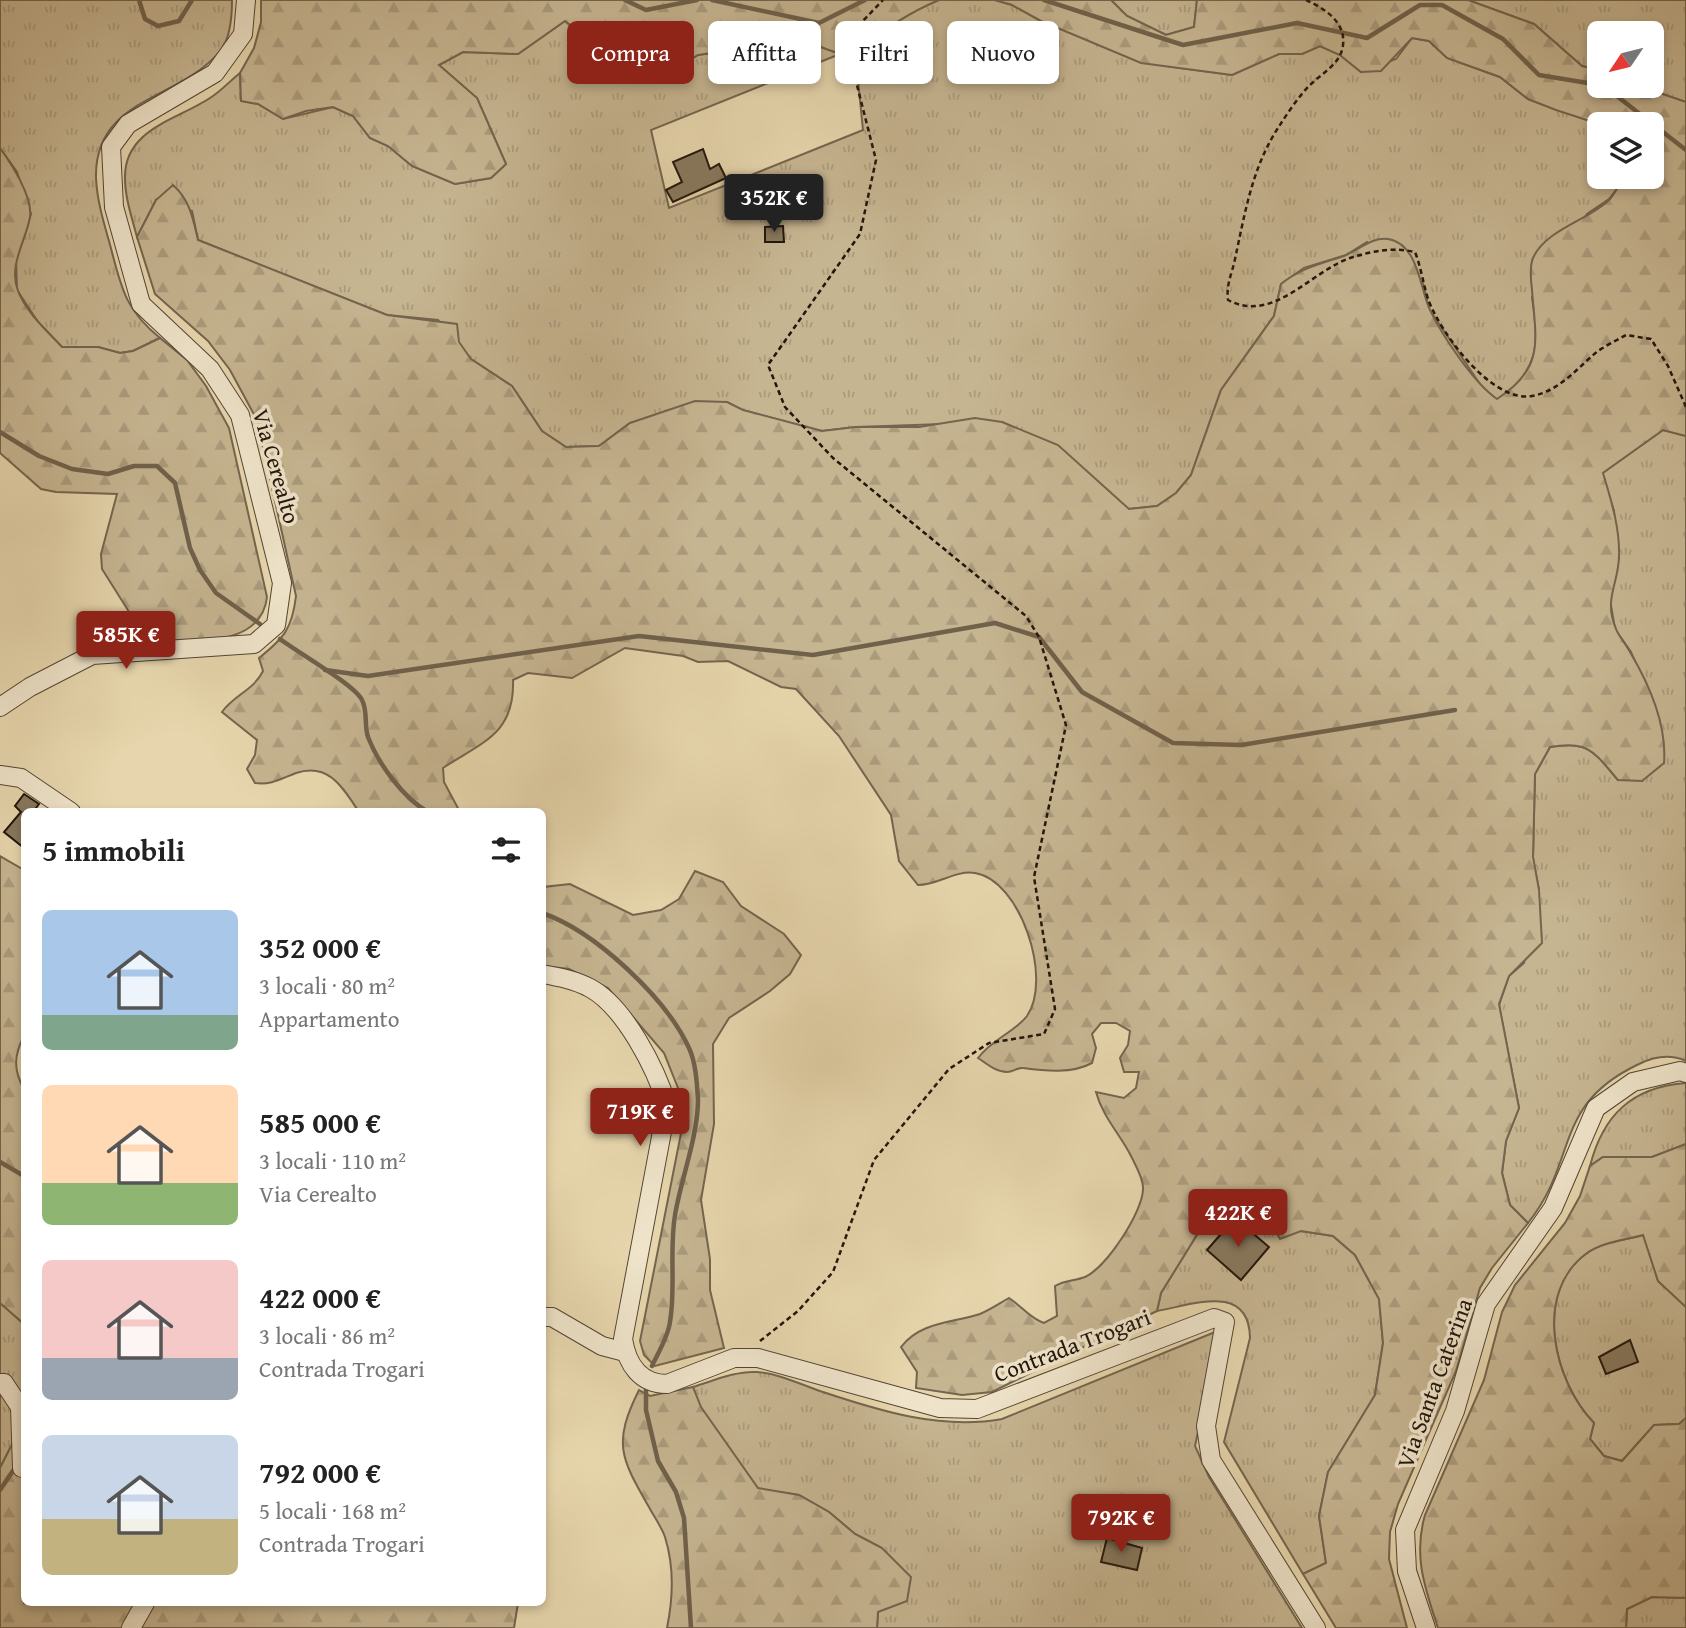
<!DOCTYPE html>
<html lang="it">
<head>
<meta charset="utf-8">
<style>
  body { margin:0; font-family:"Gentium Book Plus",serif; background:#f2f2f2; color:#222; height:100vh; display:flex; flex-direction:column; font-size:26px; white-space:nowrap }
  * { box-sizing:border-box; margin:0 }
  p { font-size:23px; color:#767676 }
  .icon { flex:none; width:38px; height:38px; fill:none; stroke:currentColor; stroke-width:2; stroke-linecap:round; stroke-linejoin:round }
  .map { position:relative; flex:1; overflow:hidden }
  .sheet { position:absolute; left:21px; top:808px; width:525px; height:798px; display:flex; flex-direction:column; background:#fff; border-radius:10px; box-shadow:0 4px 10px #0003 }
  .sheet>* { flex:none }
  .top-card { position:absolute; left:567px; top:21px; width:665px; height:63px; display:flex; gap:14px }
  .needle { width:46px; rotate:235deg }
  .tools { position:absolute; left:1587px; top:21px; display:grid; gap:14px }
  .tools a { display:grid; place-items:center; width:77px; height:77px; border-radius:10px; background:#fff; box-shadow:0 4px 10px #0003; font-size:35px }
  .price { position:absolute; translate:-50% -60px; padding:0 16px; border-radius:7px; background:#8f2418; color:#fff; font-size:23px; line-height:46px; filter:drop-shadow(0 2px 4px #0008) }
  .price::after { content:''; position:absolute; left:50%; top:42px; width:21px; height:16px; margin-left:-10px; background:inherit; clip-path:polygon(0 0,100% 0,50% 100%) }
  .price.selected { background:#222; color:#fff }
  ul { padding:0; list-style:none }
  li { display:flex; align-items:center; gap:21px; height:175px; padding:0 21px }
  li span { display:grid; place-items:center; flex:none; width:196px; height:140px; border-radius:10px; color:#555 }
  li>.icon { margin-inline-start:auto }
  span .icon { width:84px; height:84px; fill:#fffc; stroke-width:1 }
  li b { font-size:30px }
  h2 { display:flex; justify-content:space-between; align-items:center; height:84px; padding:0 21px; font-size:30px }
  .tag { padding:0 24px; border-radius:10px; background:#fff; box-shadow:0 4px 10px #0003; font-size:24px; line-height:63px }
  .tag.selected { background:#8f2418; color:#fff }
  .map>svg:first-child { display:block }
</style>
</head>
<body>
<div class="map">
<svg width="1686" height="1628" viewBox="0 0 1686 1628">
  <defs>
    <pattern id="grass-tufts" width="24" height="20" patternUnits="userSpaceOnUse" patternTransform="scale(1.75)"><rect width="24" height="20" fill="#c6b591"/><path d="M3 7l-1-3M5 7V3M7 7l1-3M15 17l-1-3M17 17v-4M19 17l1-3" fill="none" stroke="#aa9b7c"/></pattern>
    <pattern id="forest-firs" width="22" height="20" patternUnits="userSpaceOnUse" patternTransform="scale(1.75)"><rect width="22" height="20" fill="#c6b591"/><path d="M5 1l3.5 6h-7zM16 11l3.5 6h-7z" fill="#aa9b7c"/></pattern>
  </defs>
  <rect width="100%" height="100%" fill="#e7d6ad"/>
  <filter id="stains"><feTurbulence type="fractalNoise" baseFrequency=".00286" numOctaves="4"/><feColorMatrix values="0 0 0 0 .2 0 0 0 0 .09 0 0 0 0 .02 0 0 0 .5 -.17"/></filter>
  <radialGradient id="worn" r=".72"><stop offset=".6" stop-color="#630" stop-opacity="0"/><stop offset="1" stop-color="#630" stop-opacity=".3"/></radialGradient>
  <g fill="url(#grass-tufts)" stroke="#74654e" stroke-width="2">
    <path d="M 0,0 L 232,0 C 232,16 231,38 220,51 C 181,100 94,97 96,178 C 97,200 103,220 109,241 C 121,285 123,308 160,338 L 133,351 L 120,353 L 98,347 L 62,347 L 38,322 L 17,290 L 16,259 L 31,214 L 17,172 L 0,148 Z"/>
    <path d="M 939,0 L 995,0 L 1012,5 L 1041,21 L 1166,66 L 1232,75 L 1279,54 L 1302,54 L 1320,46 L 1340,55 L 1361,72 L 1396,59 L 1412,38 L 1429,41 L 1447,58 L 1500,77 L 1528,99 L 1599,124 L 1600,177 L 1626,177 L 1609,199 L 1587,214 L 1532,297 C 1539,345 1540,371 1497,400 L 1484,390 L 1429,309 L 1423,283 L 1367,242 L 1346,255 L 1304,268 L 1281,284 L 1274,316 L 1221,390 L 1191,475 L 1176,493 L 1157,506 L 1128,509 L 1091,477 L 1029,435 L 1002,422 L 856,427 L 822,431 L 742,410 L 727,402 L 630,423 L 599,446 L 566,447 L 542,431 L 512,386 L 471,359 L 438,320 L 387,315 L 198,240 L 192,211 L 156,200 L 137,237 C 132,218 125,198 125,178 C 124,129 177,120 210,98 C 221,91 230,81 240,73 L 241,101 L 258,104 L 283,119 L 333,107 L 353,116 L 370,138 L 388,146 L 412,166 L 455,184 L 491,178 L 506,164 L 477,98 L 439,65 L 463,52 L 518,54 L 565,21 L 586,40 L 599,76 L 620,80 L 644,69 L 681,65 L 698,55 L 786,42 L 810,43 L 840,54 L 651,130 L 669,208 L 863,130 L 855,51 C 881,32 909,12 939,0 Z"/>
    <path d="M 1111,0 L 1197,0 L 1194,27 L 1166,35 L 1127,16 Z"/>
    <path d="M 1468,0 L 1686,0 L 1686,102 L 1639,86 L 1652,86 L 1652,33 L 1600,33 L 1599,70 L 1582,66 L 1534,24 Z"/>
    <path d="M 1663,430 L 1686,436 L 1686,1061 C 1671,1054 1655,1056 1639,1064 C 1552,1105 1579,1159 1528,1223 L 1510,1205 L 1502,1173 L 1506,1141 L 1519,1108 L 1499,1005 L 1509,976 L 1524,963 L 1539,890 L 1533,858 L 1535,774 L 1550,747 C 1589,740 1594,752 1618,780 L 1658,715 L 1631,652 L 1615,629 L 1609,594 L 1619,558 L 1614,511 L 1602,473 Z"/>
    <path d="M 1686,1083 L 1686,1144 L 1652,1157 L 1603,1157 L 1590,1166 C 1603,1115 1632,1087 1686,1083 Z"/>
    <path d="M 1230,1198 L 1261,1204 L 1301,1231 L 1333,1236 L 1355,1255 L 1379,1299 L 1383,1343 L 1375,1395 L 1328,1472 L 1319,1516 L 1326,1563 L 1303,1574 L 1224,1442 L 1250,1338 C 1249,1282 1192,1305 1157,1311 L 1161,1293 L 1211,1212 Z"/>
    <path d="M 1644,1235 L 1658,1281 L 1686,1307 L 1686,1418 L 1679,1424 L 1654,1425 L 1622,1461 L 1604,1456 L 1590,1439 L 1594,1423 C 1554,1382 1532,1292 1587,1253 C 1603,1242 1625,1240 1644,1235 Z"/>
    <path d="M 0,1303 L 24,1324 L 24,1421 L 0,1468 Z"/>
    <path d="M 1220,1330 L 1195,1446 L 1209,1477 L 1302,1628 L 877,1628 L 882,1548 L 855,1534 L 829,1512 L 799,1495 L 758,1489 L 700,1407 L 693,1387 C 713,1381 735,1371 756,1372 C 778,1373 802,1385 823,1392 C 880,1411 941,1430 1002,1419 Z"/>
    <path d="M 1652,1597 L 1686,1598 L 1686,1628 L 1626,1628 L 1627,1609 Z"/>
  </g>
  <g fill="url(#forest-firs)" stroke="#74654e" stroke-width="2">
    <path d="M 261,0 L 939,0 C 909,12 881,32 855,51 L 855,48 L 840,54 L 810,43 L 786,42 L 698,55 L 681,65 L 644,69 L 621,80 L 590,72 C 594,49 584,34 565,21 L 518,54 L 463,52 L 439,65 L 477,98 L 506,164 L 491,178 L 455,184 L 412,166 L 388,146 L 370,138 L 353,116 L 333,107 L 306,111 L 283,119 L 258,104 L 241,101 L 240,73 L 254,48 L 261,22 Z"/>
    <path d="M 995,0 L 1111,0 L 1127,16 L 1166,35 L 1194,27 L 1197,0 L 1468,0 L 1534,24 L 1582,66 L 1599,70 L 1600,86 L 1639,86 L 1686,102 L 1686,436 L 1663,430 L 1603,473 C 1611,500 1620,528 1619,556 C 1619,583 1603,599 1616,629 C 1619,637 1626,644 1630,652 C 1649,684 1667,725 1664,763 L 1642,781 L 1618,780 C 1594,752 1589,740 1550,747 L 1535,774 L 1533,857 L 1539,890 L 1542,943 L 1509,976 L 1499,1004 L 1519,1108 L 1506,1141 L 1502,1173 L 1510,1205 L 1528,1223 L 1492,1268 L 1480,1288 L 1456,1371 L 1398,1504 L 1390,1532 L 1389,1559 L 1407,1628 L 1336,1628 L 1303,1574 L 1326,1563 L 1319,1516 L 1328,1472 L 1375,1395 L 1383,1343 L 1379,1299 L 1355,1255 L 1333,1236 L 1301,1231 L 1280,1239 L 1261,1204 L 1230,1198 L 1211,1212 L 1161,1293 L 1157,1311 L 992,1392 L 962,1395 L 916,1388 L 917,1372 L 901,1347 C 920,1322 951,1323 980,1314 C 990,1310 1000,1303 1009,1298 C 1023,1307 1029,1318 1044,1323 L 1057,1316 L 1055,1286 C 1065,1280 1075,1281 1085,1277 C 1107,1267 1143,1211 1143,1189 C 1144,1180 1136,1166 1132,1158 C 1121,1135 1103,1118 1096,1092 L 1124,1098 L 1136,1088 L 1139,1072 L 1124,1072 L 1120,1058 L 1128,1045 L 1130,1031 L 1116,1023 L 1101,1023 L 1092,1034 L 1096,1048 L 1092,1063 C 1072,1074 1045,1071 1023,1068 C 1018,1067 1013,1072 1007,1072 C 996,1072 987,1064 978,1058 C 992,1039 1015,1032 1027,1016 C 1053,978 1020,880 975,873 C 955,870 938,885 918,885 L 899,861 L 891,815 L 839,736 L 796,689 L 781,687 L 728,661 L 698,662 L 683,656 L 625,648 L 572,678 L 528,673 L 513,680 C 515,734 482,742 443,768 L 444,782 L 460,812 L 359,812 C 343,788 329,762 296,773 C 280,779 272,785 255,783 L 247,769 L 255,755 L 257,740 L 222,712 C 234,695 254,690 263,671 L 259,658 C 284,638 292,629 296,596 L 257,420 L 230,370 L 208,341 L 155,294 L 137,237 L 156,200 L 173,185 C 190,200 193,219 198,240 L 387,315 L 457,324 L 459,342 L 471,359 L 512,386 L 542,431 L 566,447 L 599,446 L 630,423 L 695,401 L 727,402 L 743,410 L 822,431 L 856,427 L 919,427 L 975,418 L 1002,422 L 1058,445 L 1129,509 L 1157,506 L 1176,493 L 1191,475 L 1221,390 L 1274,316 L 1281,284 C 1301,268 1320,264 1344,256 C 1359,250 1371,237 1388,239 C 1419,244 1420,290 1430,310 C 1443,337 1474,383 1497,399 C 1545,368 1536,341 1532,290 C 1531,281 1529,267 1533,258 C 1546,229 1590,220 1610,199 C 1616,192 1619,183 1626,177 L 1652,177 L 1652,124 L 1599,124 L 1556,110 L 1528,99 L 1500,77 L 1447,58 L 1429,41 L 1412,38 L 1381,71 L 1361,72 L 1340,55 L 1320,46 L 1302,54 L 1279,54 L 1232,75 L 1141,63 L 1041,21 L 1012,5 Z"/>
    <path d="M 0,148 C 11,163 33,197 30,217 C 26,241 8,265 18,291 C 26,312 47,331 62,347 L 98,347 L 120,353 L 133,351 L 160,338 L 187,360 L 206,386 L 229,428 L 267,597 C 261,650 188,640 148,642 L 102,569 L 101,554 L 117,494 L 56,492 L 41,489 L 0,453 Z"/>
    <path d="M 0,856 L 24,870 L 24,1036 C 14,1055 13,1070 24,1089 L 24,1324 L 0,1303 Z"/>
    <path d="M 695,871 L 723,882 L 741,906 L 784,934 L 801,955 L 790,974 L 770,991 L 729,1018 L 713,1044 L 714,1124 L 701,1200 L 710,1259 L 710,1290 L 724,1348 L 655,1366 L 644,1355 L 640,1341 L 686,1108 L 664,1053 L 608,988 L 569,969 L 543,966 L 543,887 L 570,884 L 633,915 L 661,910 L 679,899 Z"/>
    <path d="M 1686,1144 L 1686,1307 L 1658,1281 L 1643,1235 C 1624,1240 1602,1242 1587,1253 C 1532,1293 1554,1382 1594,1423 L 1590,1439 L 1604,1456 L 1622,1461 L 1654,1425 L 1679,1424 L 1686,1418 L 1686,1598 L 1652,1597 L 1627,1609 L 1626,1628 L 1438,1628 C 1425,1588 1413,1556 1425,1515 L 1484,1380 L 1502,1312 L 1515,1285 L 1565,1223 L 1580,1196 L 1590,1166 L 1603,1157 L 1652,1157 Z"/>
    <path d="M 693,1387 L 701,1407 L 758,1488 L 799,1495 L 829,1512 L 855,1534 L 882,1548 L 911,1577 L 907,1601 L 878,1612 L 877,1628 L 667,1628 C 673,1599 674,1566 665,1537 C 662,1528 655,1518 650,1509 C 621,1458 612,1444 639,1390 L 650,1396 Z"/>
    <path d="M 24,1421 L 24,1603 L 518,1603 L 514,1628 L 0,1628 L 0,1468 Z"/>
  </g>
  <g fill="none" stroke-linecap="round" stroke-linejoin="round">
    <g stroke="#70614b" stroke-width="4.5">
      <path d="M 139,0 L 145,19 L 158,26 L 179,21 L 192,0"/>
      <path d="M 625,0 L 646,10 L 697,0"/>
      <path d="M 712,0 L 819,23 L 865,0"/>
      <path d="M 1044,0 L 1183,45 L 1297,23 L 1367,38 L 1420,5 L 1442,5 L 1503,39 L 1539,75 L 1600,85"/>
      <path d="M 1604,86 L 1686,150"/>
      <path d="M 0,432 L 39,456 L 72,469 L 108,474 L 134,466 L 157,466 L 175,483 L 190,548 L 200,570 L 216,593 L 260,624"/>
      <path d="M 280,639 C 297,652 355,685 362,700 C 368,711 364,726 368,737 C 378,763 403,798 428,812"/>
      <path d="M 325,670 L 368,676 L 639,636 L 813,655 L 995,623 L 1039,637 L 1082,692 L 1173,743 L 1241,745 L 1455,710"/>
      <path d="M 542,913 C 595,931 666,998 689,1048 C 696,1063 697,1084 698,1100 C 698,1136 681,1179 675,1215 C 669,1251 676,1287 670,1322 C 668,1337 658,1353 652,1366"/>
      <path d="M 0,1162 L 24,1176"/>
      <path d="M 646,1389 L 646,1410 L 658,1461 L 676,1492 L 684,1518 L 691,1628"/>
      <path d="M 0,1490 L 17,1465"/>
    </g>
  </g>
  <g fill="#88795f" stroke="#22150b" stroke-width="2">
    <path d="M 703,149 L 710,169 L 719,164 L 726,178 L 673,202 L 666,190 L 682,182 L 673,162 Z"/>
    <path d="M 783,226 L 784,242 L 765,242 L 765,227 Z"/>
    <path d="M 24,794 L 39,804 L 33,812 L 24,812 L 24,848 L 4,832 L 21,812 L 15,806 Z"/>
    <path d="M 1235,1218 L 1269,1247 L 1241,1280 L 1207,1250 Z"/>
    <path d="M 1630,1340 L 1638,1362 L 1606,1374 L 1599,1357 Z"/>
    <path d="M 1107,1538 L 1142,1548 L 1137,1570 L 1101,1562 Z"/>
  </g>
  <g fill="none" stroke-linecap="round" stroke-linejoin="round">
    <g stroke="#534534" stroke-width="20">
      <g id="minor">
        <path d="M 0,707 L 30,687 L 92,655 L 254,644 L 276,625 L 282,583 L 240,415 L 210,369 L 141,304 L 114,207 L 111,147 L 128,124 L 215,73 L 243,34 L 246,0"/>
        <path d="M 0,775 L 21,778 L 71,812"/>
        <path d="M 542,974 C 559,977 575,980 590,988 C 625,1007 656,1069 667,1105 L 623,1339 C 627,1364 640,1384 667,1384 L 734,1358 L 758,1358 L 940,1408 L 977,1409 L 1214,1318 L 1225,1322 L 1206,1426 L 1211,1460 L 1316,1628"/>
        <path d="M 542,1317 L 552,1317 L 602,1346 L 625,1352"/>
        <path d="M 0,1383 L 4,1383 L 20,1407 L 22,1468 L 24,1468"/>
        <path d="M 131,1628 L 145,1603"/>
        <path d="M 1426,1628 L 1407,1571 L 1405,1530 L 1455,1411 L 1486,1304 L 1553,1208 L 1596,1108 L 1633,1082 L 1680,1071 L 1686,1073"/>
      </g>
    </g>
    <g stroke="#22150b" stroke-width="2.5" stroke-dasharray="5 3.5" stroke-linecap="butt">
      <path d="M 1306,0 C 1324,8 1346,22 1343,45 C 1341,64 1322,73 1310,85 C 1298,97 1287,114 1278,128 C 1252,168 1245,213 1235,259 C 1232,274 1226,284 1228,300 C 1273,324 1310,272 1350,258 C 1372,251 1393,247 1415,252 C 1421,267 1423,283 1428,299 C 1440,332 1491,403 1532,396 C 1560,391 1578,367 1598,351 C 1607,345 1617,340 1626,335 L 1651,339 L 1668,366 L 1686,407"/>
      <path d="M 760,1341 L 798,1311 L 833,1272 L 874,1160 L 949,1069 L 989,1043 L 1044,1034 L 1055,1009 L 1034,877 L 1066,725 L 1039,637 L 1026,616 L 833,458 L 785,407 L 768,365 L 860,234 L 876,160 L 847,46 L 860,24 L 883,0"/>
    </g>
    <use href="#minor" stroke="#efe4ca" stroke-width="18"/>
  </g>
  <g text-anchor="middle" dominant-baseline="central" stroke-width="7" stroke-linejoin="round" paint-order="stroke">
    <g font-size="23" fill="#22150b" stroke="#efe4ca">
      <text transform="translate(277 466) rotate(74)">Via Cerealto</text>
      <text transform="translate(1072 1345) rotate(-21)">Contrada Trogari</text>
      <text transform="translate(1434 1383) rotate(-70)">Via Santa Caterina</text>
    </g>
  </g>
  <rect width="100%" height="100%" filter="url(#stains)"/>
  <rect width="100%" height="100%" fill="url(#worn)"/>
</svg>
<div class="tools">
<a><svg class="needle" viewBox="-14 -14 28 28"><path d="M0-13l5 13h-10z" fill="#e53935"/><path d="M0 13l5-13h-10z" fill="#767676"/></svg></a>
<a><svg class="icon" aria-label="layers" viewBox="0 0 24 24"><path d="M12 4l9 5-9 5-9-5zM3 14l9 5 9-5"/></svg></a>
</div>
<b class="price selected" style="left:774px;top:234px">352K €</b>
<b class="price" style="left:126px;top:671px">585K €</b>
<b class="price" style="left:640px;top:1148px">719K €</b>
<b class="price" style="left:1238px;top:1249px">422K €</b>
<b class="price" style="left:1121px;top:1554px">792K €</b>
<div class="top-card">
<a class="tag selected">Compra</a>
<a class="tag">Affitta</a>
<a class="tag">Filtri</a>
<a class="tag">Nuovo</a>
</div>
<section class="sheet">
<h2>5 immobili<svg class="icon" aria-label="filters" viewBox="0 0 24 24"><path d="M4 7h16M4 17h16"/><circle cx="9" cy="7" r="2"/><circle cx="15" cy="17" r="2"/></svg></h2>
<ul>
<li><span style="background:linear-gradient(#a9c7e8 75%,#7fa58c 0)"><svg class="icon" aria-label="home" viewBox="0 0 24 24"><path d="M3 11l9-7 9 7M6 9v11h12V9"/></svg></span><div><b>352 000 €</b><p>3 locali · 80 m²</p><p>Appartamento</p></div></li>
<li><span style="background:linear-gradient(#ffd9b3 70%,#8fb573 0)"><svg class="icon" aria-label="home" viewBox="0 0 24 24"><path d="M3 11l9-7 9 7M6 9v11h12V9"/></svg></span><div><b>585 000 €</b><p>3 locali · 110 m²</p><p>Via Cerealto</p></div></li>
<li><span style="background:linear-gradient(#f6c9c9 70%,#9aa5b1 0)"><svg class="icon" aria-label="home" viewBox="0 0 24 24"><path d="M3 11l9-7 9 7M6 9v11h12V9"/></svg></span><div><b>422 000 €</b><p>3 locali · 86 m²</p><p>Contrada Trogari</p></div></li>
<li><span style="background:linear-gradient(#c9d6e8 60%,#c2b280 0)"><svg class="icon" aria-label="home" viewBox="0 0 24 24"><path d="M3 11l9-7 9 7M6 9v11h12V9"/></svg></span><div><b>792 000 €</b><p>5 locali · 168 m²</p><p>Contrada Trogari</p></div></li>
</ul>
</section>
</div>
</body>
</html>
